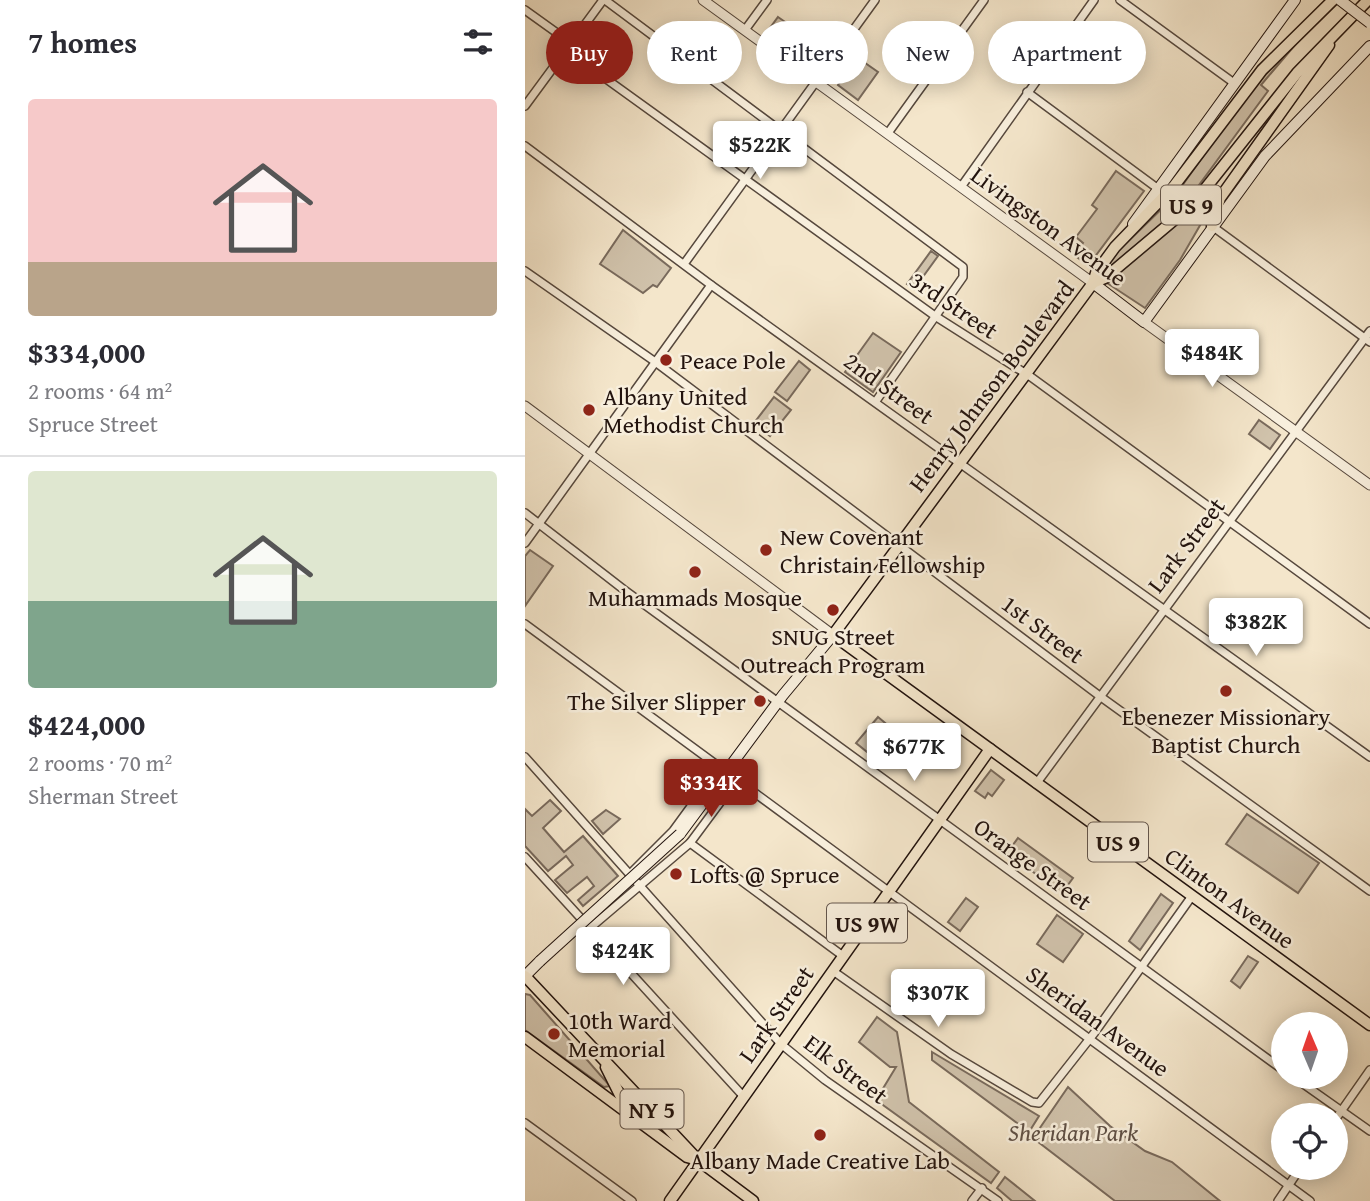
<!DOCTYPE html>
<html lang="en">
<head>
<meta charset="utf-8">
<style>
  body { margin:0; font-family:"Gentium Book Plus",serif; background:#f2f2f3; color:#2b2b33; height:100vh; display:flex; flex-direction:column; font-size:26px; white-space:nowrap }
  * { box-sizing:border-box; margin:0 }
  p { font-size:23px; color:#7c7c81 }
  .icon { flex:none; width:38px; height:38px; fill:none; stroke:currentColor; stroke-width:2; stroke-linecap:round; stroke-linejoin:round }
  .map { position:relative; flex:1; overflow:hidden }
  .drawer { display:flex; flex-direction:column; background:#fff; width:525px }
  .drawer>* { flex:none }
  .hud { position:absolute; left:21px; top:21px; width:665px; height:63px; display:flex; gap:14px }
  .needle { width:46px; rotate:358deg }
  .tools { position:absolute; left:746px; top:1012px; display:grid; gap:14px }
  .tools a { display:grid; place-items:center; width:77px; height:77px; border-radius:50%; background:#fff; box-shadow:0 4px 18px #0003; font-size:35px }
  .price { position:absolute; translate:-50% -60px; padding:0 16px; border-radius:7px; background:#fff; color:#222; font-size:23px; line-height:46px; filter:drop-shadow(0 2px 4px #0008) }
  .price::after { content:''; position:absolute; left:50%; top:42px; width:21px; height:16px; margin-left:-10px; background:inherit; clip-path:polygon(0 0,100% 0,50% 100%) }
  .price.selected { background:#8f2418; color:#fff }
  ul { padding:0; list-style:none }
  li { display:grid; align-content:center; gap:14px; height:371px; padding:0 28px }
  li+li { border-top:2px solid #e1e1e2 }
  li span { display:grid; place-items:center; height:217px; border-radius:7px; color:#555 }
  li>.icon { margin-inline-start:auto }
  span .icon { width:126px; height:126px; fill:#fffc; stroke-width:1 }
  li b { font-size:30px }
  h2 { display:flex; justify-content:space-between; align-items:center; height:84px; padding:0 28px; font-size:30px }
  .chip { padding:0 24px; border-radius:32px; background:#fff; box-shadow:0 4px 18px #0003; font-size:24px; line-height:63px }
  .chip.selected { background:#8f2418; color:#fff }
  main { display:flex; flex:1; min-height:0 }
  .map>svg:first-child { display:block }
</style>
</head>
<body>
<main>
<section class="drawer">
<h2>7 homes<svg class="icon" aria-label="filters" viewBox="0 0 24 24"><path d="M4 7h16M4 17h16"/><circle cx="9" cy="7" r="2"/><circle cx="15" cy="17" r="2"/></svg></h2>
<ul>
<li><span style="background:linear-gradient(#f6c9c9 75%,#b9a48a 0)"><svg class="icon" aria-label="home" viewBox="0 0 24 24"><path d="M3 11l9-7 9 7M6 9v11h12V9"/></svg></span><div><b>$334,000</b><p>2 rooms · 64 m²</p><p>Spruce Street</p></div></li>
<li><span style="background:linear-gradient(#dfe7d0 60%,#7fa58c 0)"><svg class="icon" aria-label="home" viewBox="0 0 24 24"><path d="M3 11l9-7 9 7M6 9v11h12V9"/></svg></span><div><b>$424,000</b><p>2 rooms · 70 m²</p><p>Sherman Street</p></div></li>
</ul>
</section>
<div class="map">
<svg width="845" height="1201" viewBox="0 0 845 1201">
  <rect width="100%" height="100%" fill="#f4e6cb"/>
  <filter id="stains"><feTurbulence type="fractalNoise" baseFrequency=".00286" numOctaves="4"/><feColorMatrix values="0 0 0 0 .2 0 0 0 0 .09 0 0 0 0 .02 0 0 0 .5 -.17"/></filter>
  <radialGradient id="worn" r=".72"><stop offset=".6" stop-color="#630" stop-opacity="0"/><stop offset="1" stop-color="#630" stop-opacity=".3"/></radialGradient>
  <g fill="#d0c2ab" stroke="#796a5c" stroke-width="2">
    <path d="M 253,17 L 273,31 L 262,46 L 242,32 Z"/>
    <path d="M 781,32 L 736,85 L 743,91 L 660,204 L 577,274 L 592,252 L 649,197 L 726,89 Z"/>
    <path d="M 333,58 L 353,72 L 333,100 L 313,85 Z"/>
    <path d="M 591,171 L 619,191 L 566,262 L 560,263 L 549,255 L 558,243 L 551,237 L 572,209 L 567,205 Z"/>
    <path d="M 693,188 L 696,189 L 655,260 L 620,308 L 582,283 Z"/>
    <path d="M 98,230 L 146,268 L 132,287 L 128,285 L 118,293 L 75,264 Z"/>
    <path d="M 406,251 L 413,256 L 389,289 L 382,284 Z"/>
    <path d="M 348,333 L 376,352 L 348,392 L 320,372 Z"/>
    <path d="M 274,361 L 285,370 L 262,401 L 250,392 Z"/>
    <path d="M 249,397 L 266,410 L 245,436 L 229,423 Z"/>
    <path d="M 734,420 L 755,435 L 745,449 L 724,434 Z"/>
    <path d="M 5,550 L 28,566 L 0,606 L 0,556 Z"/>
    <path d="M 353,717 L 378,738 L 357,764 L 331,743 Z"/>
    <path d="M 466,770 L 479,780 L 467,796 L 463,793 L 460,798 L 450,791 Z"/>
    <path d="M 25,800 L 36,811 L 18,828 L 39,852 L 58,836 L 93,876 L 58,906 L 53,900 L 69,886 L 62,877 L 42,893 L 30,880 L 48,865 L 41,856 L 23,871 L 0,846 L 0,809 L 7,816 Z"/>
    <path d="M 81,810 L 95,819 L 78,834 L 67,821 Z"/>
    <path d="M 722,814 L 794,863 L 773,893 L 701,844 Z"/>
    <path d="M 493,838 L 548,878 L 537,893 L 482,853 Z"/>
    <path d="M 636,894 L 648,903 L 615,950 L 604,941 Z"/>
    <path d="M 441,898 L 453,907 L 435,931 L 423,922 Z"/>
    <path d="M 532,915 L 558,934 L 538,962 L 512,944 Z"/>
    <path d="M 723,956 L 733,962 L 715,988 L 706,981 Z"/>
    <path d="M 0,994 L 5,995 L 85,1086 L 79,1087 L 0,1030 Z"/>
    <path d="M 352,1017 L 372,1032 L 384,1102 L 474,1172 L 466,1183 L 351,1100 L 371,1067 L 365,1067 L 334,1042 Z"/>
    <path d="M 407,1052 L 514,1116 L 504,1132 L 407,1060 Z"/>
    <path d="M 543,1087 L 585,1126 L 620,1151 L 647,1162 L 695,1201 L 590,1201 L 508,1138 Z"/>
    <path d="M 480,1177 L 510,1201 L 487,1201 L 472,1188 Z"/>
  </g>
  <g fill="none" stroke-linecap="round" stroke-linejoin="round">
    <g stroke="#56483d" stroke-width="10">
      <g id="minor">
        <path d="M 80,0 L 438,267 L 438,277 L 351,401"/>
        <path d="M 595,0 L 709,83"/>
        <path d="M 0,10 L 39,38 L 48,55 L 410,316 L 506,377 L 845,624"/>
        <path d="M 220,30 L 242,0"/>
        <path d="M 502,92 L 632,188"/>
        <path d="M 0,106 L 78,0"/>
        <path d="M 363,133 L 459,0"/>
        <path d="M 0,146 L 186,285 L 845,757"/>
        <path d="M 436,187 L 569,0"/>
        <path d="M 687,226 L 845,342"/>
        <path d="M 159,264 L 350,0"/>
        <path d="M 0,271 L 129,361 L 576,697 L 845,891"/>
        <path d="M 0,513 L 98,589 L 758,1070"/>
        <path d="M 0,543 L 186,285"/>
        <path d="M 0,624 L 785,1201"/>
        <path d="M 0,757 L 256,1044 L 300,1080 L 473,1201"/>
        <path d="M 511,784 L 845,331"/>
        <path d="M 165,843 L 318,956"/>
        <path d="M 0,857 L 219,1097"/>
        <path d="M 107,872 L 148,831 L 186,779 L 198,775"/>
        <path d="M 65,928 L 165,843 L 211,781"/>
        <path d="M 308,971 L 426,1054 L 507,1102 L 514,1103 L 570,1032 L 667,896"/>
        <path d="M 767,1076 L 845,1131"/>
        <path d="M 810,1120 L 845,1070"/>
        <path d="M 0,1123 L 107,1201"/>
        <path d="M 447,1201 L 457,1188"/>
        <path d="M 753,1201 L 776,1167"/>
      </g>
    </g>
    <g stroke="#56483d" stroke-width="11">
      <g id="tertiary">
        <path d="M 178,0 L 568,283"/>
        <path d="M 619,322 L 845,485"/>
        <path d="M 0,406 L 308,635"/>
      </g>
    </g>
    <g stroke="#22130e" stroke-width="12">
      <g id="secondary">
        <path d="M 608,224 L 770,0"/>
        <path d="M 568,283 L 619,322 L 740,156 L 845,46"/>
        <path d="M 155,834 L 258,695 L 308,635"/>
        <path d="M 0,976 L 15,961"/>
      </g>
    </g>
    <g stroke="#22130e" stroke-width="13">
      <g id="primary">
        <path d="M 808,0 L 737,70 L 649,186 L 590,247 L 571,273 L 568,283 L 308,635 L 845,1025"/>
        <path d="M 687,226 L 695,198 L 804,45"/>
        <path d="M 568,283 L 580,278 L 668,204 L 772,73 L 843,0"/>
        <path d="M 0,976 L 173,1160"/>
        <path d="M 0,1037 L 162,1157 L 173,1160 L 228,1201"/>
        <path d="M 81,1067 L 102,1109"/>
        <path d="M 145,1201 L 465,749"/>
      </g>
    </g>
    <use href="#minor" stroke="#f8efdd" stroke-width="7"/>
    <use href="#tertiary" stroke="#f8efdd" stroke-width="9"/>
    <use href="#secondary" stroke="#f8efdd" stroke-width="10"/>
    <use href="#primary" stroke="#f4e6cb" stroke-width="10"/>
    <g stroke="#22130e" stroke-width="12" stroke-linecap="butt">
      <g id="secondary-bridge">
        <path d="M 815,0 L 845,23"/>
        <path d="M 15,961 L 155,834"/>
      </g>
    </g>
    <use href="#secondary-bridge" stroke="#f8efdd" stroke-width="10"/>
  </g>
  <g fill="#8f2418" stroke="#f8efdd" stroke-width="2.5">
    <circle cx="141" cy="360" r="7"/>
    <circle cx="64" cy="410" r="7"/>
    <circle cx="241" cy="550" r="7"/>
    <circle cx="170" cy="572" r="7"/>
    <circle cx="308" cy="610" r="7"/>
    <circle cx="701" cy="691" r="7"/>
    <circle cx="235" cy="701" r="7"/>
    <circle cx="151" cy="874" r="7"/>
    <circle cx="29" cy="1034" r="7"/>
    <circle cx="295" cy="1135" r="7"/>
  </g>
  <g text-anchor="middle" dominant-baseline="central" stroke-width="5" stroke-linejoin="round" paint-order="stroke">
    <g fill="#f8efdd" stroke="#62554c" stroke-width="2">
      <rect x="636" y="185.5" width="60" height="39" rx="5"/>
      <rect x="563" y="822.5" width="60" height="39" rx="5"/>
      <rect x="302" y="903.5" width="80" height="39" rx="5"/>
      <rect x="95.5" y="1089.5" width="63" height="39" rx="5"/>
    </g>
    <g font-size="23" font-weight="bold" fill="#22130e">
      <text x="666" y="205">US 9</text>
      <text x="593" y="842">US 9</text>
      <text x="342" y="923">US 9W</text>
      <text x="127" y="1109">NY 5</text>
    </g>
    <g font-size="24" fill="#22130e" stroke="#f8efdd">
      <text transform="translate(524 226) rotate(36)">Livingston Avenue</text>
      <text transform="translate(429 305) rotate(34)">3rd Street</text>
      <text transform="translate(466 386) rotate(-53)">Henry Johnson Boulevard</text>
      <text transform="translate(364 388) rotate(36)">2nd Street</text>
      <text transform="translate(661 545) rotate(-53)">Lark Street</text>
      <text transform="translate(518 629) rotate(37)">1st Street</text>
      <text transform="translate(508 864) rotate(36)">Orange Street</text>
      <text transform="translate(705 898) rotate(36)">Clinton Avenue</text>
      <text transform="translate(251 1014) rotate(-55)">Lark Street</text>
      <text transform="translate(573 1021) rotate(36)">Sheridan Avenue</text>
      <text transform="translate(321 1069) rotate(37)">Elk Street</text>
    </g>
    <g font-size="24" fill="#22130e" stroke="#f8efdd" text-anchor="start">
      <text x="155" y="360">Peace Pole</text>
      <text x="78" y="396">Albany United<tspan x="78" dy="28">Methodist Church</tspan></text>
      <text x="255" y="536">New Covenant<tspan x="255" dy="28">Christain Fellowship</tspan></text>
      <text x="170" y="597" text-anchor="middle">Muhammads Mosque</text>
      <text x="308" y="636" text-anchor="middle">SNUG Street<tspan x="308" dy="28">Outreach Program</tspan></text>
      <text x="221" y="701" text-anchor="end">The Silver Slipper</text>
      <text x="701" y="716" text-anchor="middle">Ebenezer Missionary<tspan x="701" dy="28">Baptist Church</tspan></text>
      <text x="165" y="874">Lofts @ Spruce</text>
      <text x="43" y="1020">10th Ward<tspan x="43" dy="28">Memorial</tspan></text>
      <text x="295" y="1160" text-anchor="middle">Albany Made Creative Lab</text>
    </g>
    <g font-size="24" font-style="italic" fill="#5f5045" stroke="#f8efdd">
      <text x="548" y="1132">Sheridan Park</text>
    </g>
  </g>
  <rect width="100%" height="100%" filter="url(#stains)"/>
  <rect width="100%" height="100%" fill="url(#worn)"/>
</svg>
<div class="tools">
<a><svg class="needle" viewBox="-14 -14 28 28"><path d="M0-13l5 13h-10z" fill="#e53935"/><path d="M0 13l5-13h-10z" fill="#7c7c81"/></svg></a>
<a><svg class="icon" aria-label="locate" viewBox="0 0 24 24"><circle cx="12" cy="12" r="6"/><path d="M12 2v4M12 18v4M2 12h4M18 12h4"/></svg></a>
</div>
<b class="price" style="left:235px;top:181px">$522K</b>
<b class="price" style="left:687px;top:389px">$484K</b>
<b class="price" style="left:731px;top:658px">$382K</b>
<b class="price" style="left:389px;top:783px">$677K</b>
<b class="price selected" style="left:186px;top:819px">$334K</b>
<b class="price" style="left:98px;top:987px">$424K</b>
<b class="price" style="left:413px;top:1029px">$307K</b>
<div class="hud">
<a class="chip selected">Buy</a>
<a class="chip">Rent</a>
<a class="chip">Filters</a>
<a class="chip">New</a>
<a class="chip">Apartment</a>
</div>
</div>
</main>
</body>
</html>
